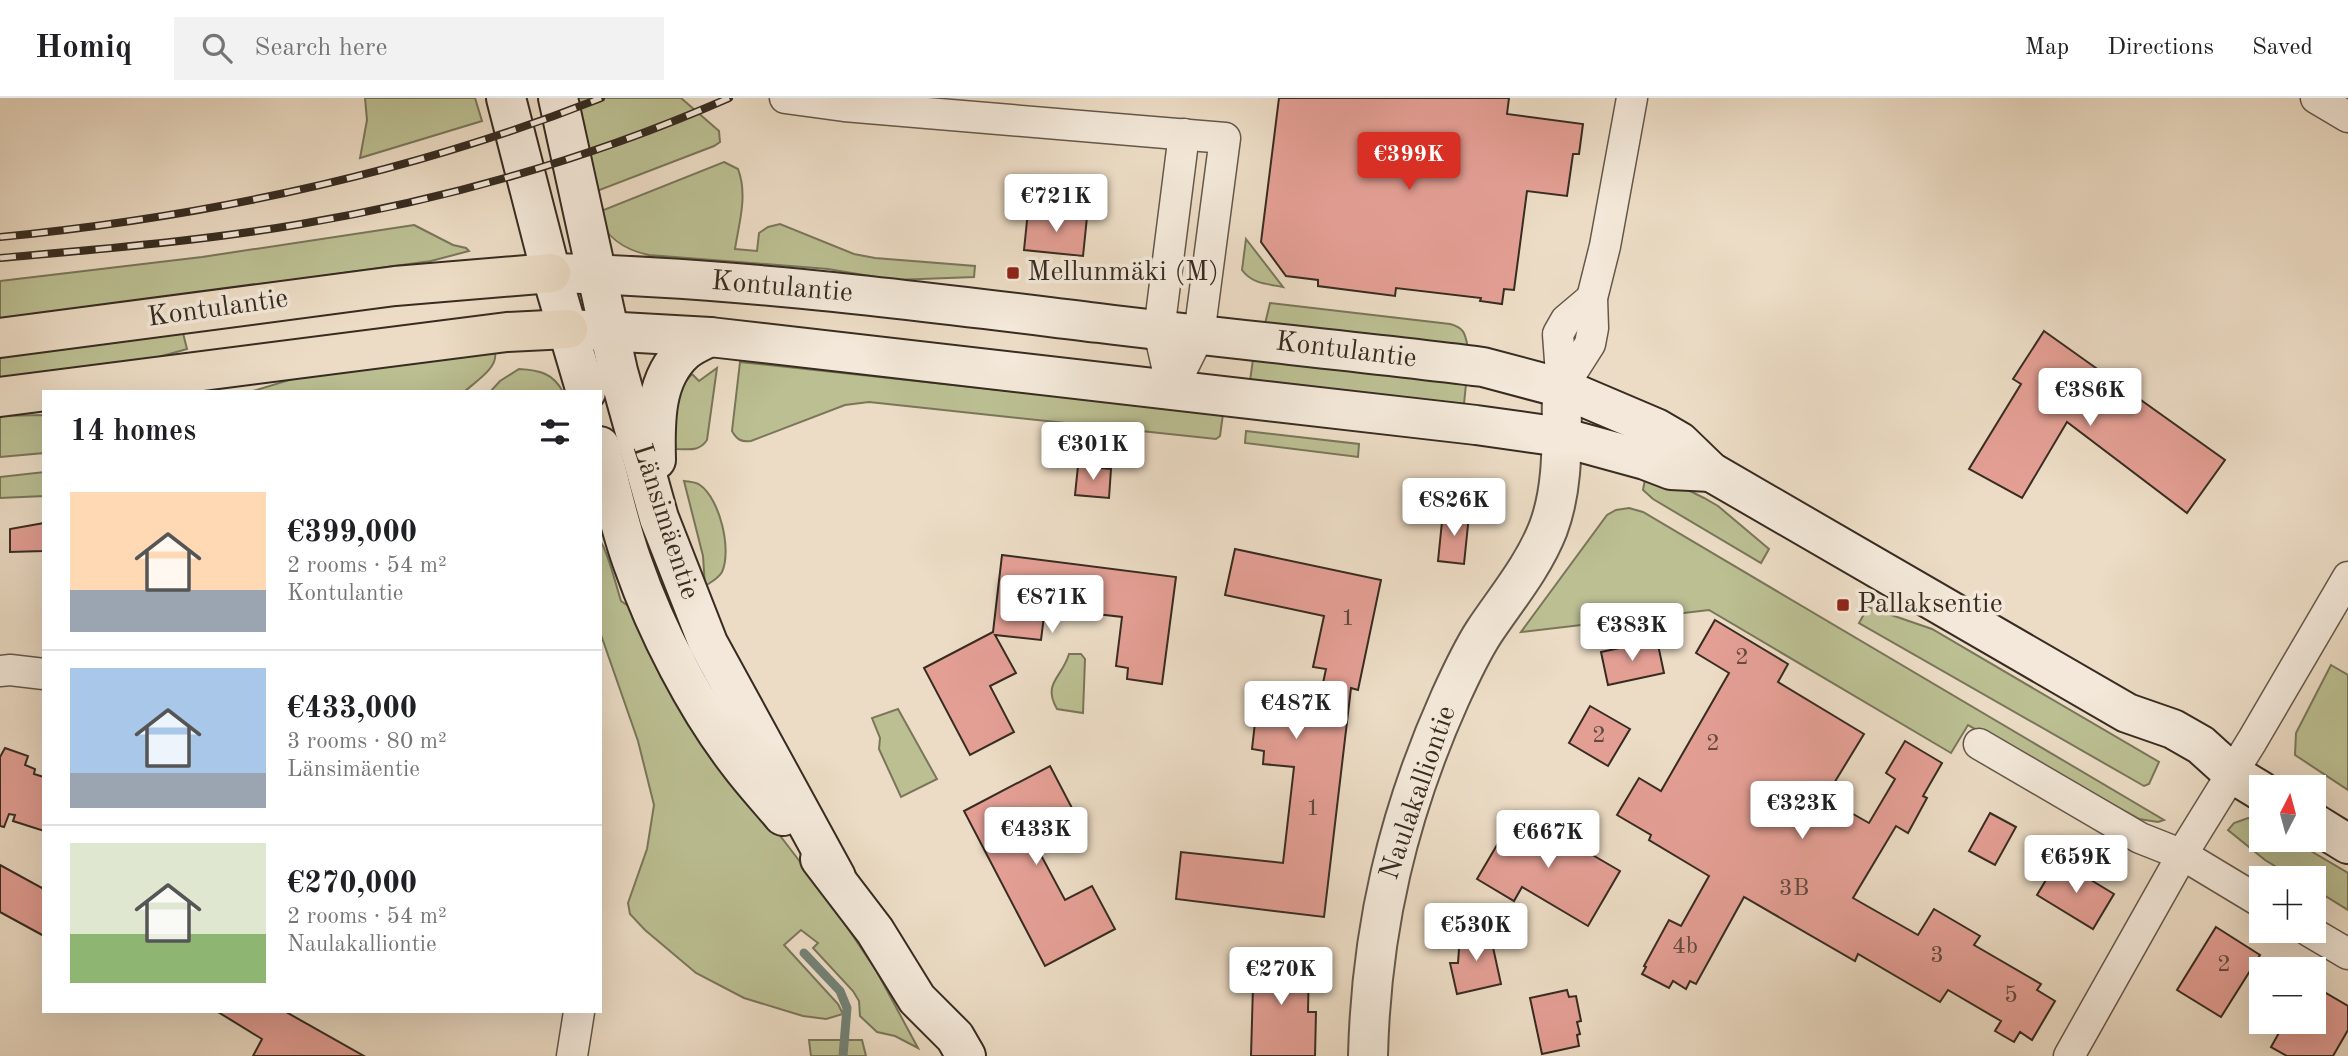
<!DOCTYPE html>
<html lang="en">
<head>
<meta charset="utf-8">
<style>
  body { margin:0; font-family:"Old Standard TT",serif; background:#f2f2f2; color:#202124; height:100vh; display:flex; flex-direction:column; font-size:26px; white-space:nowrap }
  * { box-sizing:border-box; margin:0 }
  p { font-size:23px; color:#757577 }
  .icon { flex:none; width:38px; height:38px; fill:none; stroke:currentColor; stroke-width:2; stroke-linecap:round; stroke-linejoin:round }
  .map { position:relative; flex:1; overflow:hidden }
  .side { position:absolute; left:42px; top:292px; width:560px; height:623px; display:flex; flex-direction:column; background:#fff; border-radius:0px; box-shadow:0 7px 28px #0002 }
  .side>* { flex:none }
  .needle { width:46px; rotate:6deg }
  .controls { position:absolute; left:2249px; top:677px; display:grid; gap:14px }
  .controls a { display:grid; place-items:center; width:77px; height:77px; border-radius:0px; background:#fff; box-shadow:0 7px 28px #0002; font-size:35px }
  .price { position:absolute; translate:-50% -60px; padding:0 16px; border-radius:7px; background:#fff; color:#222; font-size:23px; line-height:46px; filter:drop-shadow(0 2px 4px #0008) }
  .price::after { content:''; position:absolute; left:50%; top:42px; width:21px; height:16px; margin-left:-10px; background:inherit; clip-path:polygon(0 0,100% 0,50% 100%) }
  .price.selected { background:#d93025; color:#fff }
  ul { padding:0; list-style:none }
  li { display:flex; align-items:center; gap:21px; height:175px; padding:0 28px }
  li+li { border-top:2px solid #e0e0e0 }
  li span { display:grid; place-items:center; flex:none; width:196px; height:140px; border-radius:0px; color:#555 }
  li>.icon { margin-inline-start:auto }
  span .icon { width:84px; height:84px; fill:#fffc; stroke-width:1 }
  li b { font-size:30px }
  h2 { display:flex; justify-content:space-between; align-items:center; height:84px; padding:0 28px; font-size:30px }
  header { display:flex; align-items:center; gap:42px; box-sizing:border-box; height:98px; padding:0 35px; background:#fff; border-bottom:2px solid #e0e0e0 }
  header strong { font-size:33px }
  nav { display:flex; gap:38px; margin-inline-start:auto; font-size:24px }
  .search { width:490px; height:63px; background:#f2f2f2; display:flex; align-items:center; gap:18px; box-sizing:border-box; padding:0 24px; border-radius:0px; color:#757577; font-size:26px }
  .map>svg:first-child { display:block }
</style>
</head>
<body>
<header>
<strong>Homiq</strong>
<div class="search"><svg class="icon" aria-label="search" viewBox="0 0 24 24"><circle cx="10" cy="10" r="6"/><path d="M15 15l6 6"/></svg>Search here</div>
<nav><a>Map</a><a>Directions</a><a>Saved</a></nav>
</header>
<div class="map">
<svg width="2348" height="958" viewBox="0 0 2348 958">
  <rect width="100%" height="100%" fill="#ecdcc5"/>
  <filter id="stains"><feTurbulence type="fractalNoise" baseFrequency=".00286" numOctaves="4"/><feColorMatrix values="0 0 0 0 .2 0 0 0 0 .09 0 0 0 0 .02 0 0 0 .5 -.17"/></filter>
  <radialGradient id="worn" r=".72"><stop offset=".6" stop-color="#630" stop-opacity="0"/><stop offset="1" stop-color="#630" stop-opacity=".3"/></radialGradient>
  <g fill="#bbbf92" stroke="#79765a" stroke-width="2">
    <path d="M 365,0 L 475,0 L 482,23 L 360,60 L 367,22 Z"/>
    <path d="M 566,0 L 681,0 L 719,33 L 720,44 L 714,48 L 597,93 Z"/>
    <path d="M 724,64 L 738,71 C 748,97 739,125 735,151 L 757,153 L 759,135 L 768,129 L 780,126 L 854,156 L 875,160 L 975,168 L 974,179 L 894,182 L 828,171 L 649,157 C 624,152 606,140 596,115 Z"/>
    <path d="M 414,127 L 453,147 L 466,150 L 469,153 L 431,163 L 0,222 L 0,183 L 202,159 Z"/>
    <path d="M 1246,141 L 1283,189 C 1268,186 1252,186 1242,172 Z"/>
    <path d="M 1270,205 L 1450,226 C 1465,230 1465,236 1468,250 L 1265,226 Z"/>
    <path d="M 183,235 L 187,251 L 155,260 L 0,281 L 0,259 Z"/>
    <path d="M 495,255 C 498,270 475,284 464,294 L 250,294 L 312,275 Z"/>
    <path d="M 1253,261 L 1466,286 L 1464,306 L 1250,283 Z"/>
    <path d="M 740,264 L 1223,316 L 1220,338 L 1216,341 L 869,304 L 845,307 L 751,343 C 741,344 737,342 732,333 Z"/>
    <path d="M 717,270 L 707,342 C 699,354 689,351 676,351 L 670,327 L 679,291 L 692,276 L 699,283 Z"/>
    <path d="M 519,271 C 539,272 553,275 563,294 L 490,294 L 500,283 Z"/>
    <path d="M 44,317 L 44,355 L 0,359 L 0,318 Z"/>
    <path d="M 1246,333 L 1359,346 L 1358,359 L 1245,345 Z"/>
    <path d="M 44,374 L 44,398 L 0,400 L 0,379 Z"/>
    <path d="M 1646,376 L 1682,389 L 1704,400 L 1718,408 L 1769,451 L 1761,465 L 1653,401 L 1643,392 Z"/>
    <path d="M 684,383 C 690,384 696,384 700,387 C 720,401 732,452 722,474 C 718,481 711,484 705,488 L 703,458 Z"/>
    <path d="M 1629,410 L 1643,414 L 2164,722 L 2158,724 L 2139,721 L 1968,627 L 1951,655 L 1709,512 L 1521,534 L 1607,417 L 1616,412 Z"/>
    <path d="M 600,443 C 607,450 617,491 621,503 L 630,509 L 633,521 L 644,520 L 745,692 L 827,799 L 877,874 L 918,950 L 895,938 L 877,934 L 860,918 L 859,903 L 853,893 L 813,850 L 818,845 L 801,832 L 784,847 L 838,906 L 843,916 L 826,921 L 803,918 L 744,900 L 696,875 L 645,832 L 630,816 L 628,805 L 647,751 L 654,707 L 638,643 L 600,534 Z"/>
    <path d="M 1868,509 L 1932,531 L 2159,664 L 2149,686 L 2144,688 L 1859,525 Z"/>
    <path d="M 1069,556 L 1081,556 L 1085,561 L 1083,615 L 1057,611 C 1042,585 1062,580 1069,556 Z"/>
    <path d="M 2331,567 L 2348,577 L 2348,692 L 2295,657 L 2296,635 Z"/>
    <path d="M 898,611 L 937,681 L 901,699 L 879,651 L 880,640 L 872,620 Z"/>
    <path d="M 2248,720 L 2261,724 L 2261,742 L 2292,742 L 2348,775 L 2348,812 L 2314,791 L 2314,780 L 2295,780 L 2265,762 L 2228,732 L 2234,725 Z"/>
    <path d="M 809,942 L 862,942 L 866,958 L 811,958 Z"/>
  </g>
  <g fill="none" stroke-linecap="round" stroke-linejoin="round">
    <path stroke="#728277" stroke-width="9" d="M 804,855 L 840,893 L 847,910 L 843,958"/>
  </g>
  <g fill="#e49f95" stroke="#372c21" stroke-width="2">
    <path d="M 1279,0 L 1509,0 L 1507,16 L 1583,26 L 1579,56 L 1573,56 L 1567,98 L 1527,93 L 1514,192 L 1504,191 L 1502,206 L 1480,203 L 1481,200 L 1396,190 L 1395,198 L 1318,188 L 1318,182 L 1286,178 L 1261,144 Z"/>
    <path d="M 1028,113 L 1087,119 L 1083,158 L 1024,152 Z"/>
    <path d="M 2044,233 L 2225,362 L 2187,415 L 2067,324 L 2022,400 L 1969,371 L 2021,286 L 2013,281 Z"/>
    <path d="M 1078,368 L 1111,371 L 1109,400 L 1075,397 Z"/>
    <path d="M 1443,414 L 1469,417 L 1464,466 L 1438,463 Z"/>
    <path d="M 44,425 L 44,453 L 10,454 L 10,431 Z"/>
    <path d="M 1235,451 L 1381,482 L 1358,592 L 1351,590 L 1324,819 L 1176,801 L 1181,754 L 1283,765 L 1294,669 L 1263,666 L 1264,653 L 1252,651 L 1256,616 L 1315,623 L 1326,571 L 1313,569 L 1324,518 L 1225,497 Z"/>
    <path d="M 1002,457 L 1176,479 L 1162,586 L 1127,581 L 1128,570 L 1116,568 L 1122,519 L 1045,510 L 1041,542 L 995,537 L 1016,575 L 990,588 L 1014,634 L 970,657 L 924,570 L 993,534 Z"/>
    <path d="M 1715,522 L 1788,566 L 1778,584 L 1864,636 L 1825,700 L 1869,725 L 1895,681 L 1886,675 L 1905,643 L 1942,665 L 1923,698 L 1927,700 L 1908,735 L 1896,728 L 1853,800 L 1918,837 L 1934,811 L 1980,838 L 1974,847 L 2041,886 L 2037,892 L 2055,903 L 2032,942 L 2020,934 L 2014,944 L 1995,933 L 2001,923 L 1948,892 L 1940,904 L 1858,856 L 1855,863 L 1744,799 L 1696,886 L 1690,883 L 1686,891 L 1673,883 L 1669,890 L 1642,876 L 1646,869 L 1644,868 L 1669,822 L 1681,828 L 1709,778 L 1649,742 L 1651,737 L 1617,717 L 1639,680 L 1661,693 L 1729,575 L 1696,555 Z"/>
    <path d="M 1657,542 L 1664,575 L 1608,587 L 1601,554 Z"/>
    <path d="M 1590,608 L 1630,631 L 1608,668 L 1569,645 Z"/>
    <path d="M 5,650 L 28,658 L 25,667 L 35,671 L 34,676 L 44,679 L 44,733 L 13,723 L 15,717 L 9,716 L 4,729 L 0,728 L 0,659 Z"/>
    <path d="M 1050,668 L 1072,710 L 1028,733 L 1065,802 L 1092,788 L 1115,831 L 1045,868 L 964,713 Z"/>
    <path d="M 1517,713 L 1620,773 L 1588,828 L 1522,789 L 1514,803 L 1477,781 Z"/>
    <path d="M 1990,715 L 2016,729 L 1995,767 L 1969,753 Z"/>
    <path d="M 2058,762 L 2114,796 L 2093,831 L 2037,797 Z"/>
    <path d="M 0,767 L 44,791 L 44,838 L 0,814 Z"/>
    <path d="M 2216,829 L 2260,857 L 2221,919 L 2177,892 Z"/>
    <path d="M 1489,831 L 1501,886 L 1457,896 L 1450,865 L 1458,865 L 1460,837 Z"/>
    <path d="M 1246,859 L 1309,861 L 1308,914 L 1316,914 L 1315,958 L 1251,958 L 1253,888 L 1245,888 Z"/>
    <path d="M 2314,888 L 2348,908 L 2348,932 L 2333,958 L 2287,958 L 2271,949 L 2285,924 L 2314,924 Z"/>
    <path d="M 1567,892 L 1569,899 L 1576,898 L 1581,923 L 1577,924 L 1580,936 L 1577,937 L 1579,948 L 1542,956 L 1530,900 Z"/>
    <path d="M 218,914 L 286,914 L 364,958 L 253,958 L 262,941 Z"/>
  </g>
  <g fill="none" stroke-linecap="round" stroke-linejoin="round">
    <g stroke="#64584a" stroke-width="33">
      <g id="minor">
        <path d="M 785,0 L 844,8 L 1225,40 L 1199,237 L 1172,291"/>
        <path d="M 2316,0 L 2348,19"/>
        <path d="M 1562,290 L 1590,246 L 1593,230 L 1592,200 L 1605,148 L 1632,0"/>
        <path d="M 1562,290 L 1558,236 L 1566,222 L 1592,200"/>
        <path d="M 1172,291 L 1159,233 L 1184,36"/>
        <path d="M 0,573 L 10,572 L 44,576"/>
        <path d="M 1979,646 L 2140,740 L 2183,757 L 2261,804"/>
        <path d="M 2309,833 L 2348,856"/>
        <path d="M 572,958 L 579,914"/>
        <path d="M 2069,958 L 2189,745 L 2252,643 L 2348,479"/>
      </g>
    </g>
    <g stroke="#64584a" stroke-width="42">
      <path id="tertiary" d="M 1368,958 C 1371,831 1398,716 1450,600 C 1460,578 1471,554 1484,534 C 1506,501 1533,469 1548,431 C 1565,386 1561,337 1562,290"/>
    </g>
    <g stroke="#372c21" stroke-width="42">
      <g id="secondary">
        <path d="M 506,0 L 551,175 L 586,294"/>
        <path d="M 558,0 L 618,273 L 659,420 L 708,545 L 836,779"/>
        <path d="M 551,175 C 734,179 917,203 1099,225 C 1227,241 1355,253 1483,269 L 1562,290 L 1656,330 L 1680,344 L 1711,374 L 2127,615 L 2173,631 L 2201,647 L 2233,676 L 2261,693"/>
        <path d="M 568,231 L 710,239 L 1476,327 L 1561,339 L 1645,362 L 1671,372 L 1711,374"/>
        <path d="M 600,348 C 611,387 619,428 633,466 C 656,532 696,610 738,664 C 752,683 768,700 783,718"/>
        <path d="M 656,362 C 655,325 654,280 685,253 C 692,247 702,243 710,239"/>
        <path d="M 2314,725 L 2348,746"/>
        <path d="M 820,761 L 875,833 L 917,901 L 955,939 L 966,958"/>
      </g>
    </g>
    <g stroke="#372c21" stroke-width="42">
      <g id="primary">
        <path d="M 0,240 L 395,188 L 551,175"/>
        <path d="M 0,299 L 507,234 L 568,231"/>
      </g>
    </g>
    <use href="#minor" stroke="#f3e8d9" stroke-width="30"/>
    <use href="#tertiary" stroke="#f3e8d9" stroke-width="38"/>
    <use href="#secondary" stroke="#f3e8d9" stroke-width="38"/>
    <use href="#primary" stroke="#ecdcc5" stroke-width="38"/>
    <g stroke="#372c21" stroke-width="8">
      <g id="rail">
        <path d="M 0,139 C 204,119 409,76 601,0"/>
        <path d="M 0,160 C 100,151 202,143 301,126 C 448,101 592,60 729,0"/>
      </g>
    </g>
    <use href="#rail" stroke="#f3e8d9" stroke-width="5" stroke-dasharray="16" stroke-linecap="butt"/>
  </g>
  <g fill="#8f2418" stroke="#f3e8d9" stroke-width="2.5">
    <rect x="1006" y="168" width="14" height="14" rx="3.5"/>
    <rect x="1836" y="500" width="14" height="14" rx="3.5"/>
  </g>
  <g text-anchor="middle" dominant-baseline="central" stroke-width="7" stroke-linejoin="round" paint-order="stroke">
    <g font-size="24" fill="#62493e">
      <text x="1348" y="521">1</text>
      <text x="1742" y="560">2</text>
      <text x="1599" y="638">2</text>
      <text x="1713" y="646">2</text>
      <text x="1313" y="711">1</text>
      <text x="1794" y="791">3B</text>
      <text x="1685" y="849">4b</text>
      <text x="1937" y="858">3</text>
      <text x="2224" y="867">2</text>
      <text x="2011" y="898">5</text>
    </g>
    <g font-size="28" fill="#372c21" stroke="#f3e8d9" text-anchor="start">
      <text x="1027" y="175">Mellunmäki (M)</text>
      <text x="1857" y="507">Pallaksentie</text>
    </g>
    <g font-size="28" fill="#372c21" stroke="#f3e8d9">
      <text transform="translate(782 190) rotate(5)">Kontulantie</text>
      <text transform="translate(218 211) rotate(-8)">Kontulantie</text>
      <text transform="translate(1346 253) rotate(7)">Kontulantie</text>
      <text transform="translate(665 424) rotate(72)">Länsimäentie</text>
      <text transform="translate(1419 695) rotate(-71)">Naulakalliontie</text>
    </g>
  </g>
  <rect width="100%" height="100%" filter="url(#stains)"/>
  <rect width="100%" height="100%" fill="url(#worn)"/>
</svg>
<div class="controls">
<a><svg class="needle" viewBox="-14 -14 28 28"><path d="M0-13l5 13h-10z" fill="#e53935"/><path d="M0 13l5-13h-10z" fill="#757577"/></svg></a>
<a>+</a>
<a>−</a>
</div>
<b class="price selected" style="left:1409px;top:94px">€399K</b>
<b class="price" style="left:1056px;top:136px">€721K</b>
<b class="price" style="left:2090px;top:330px">€386K</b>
<b class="price" style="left:1093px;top:384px">€301K</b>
<b class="price" style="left:1454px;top:440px">€826K</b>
<b class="price" style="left:1052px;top:537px">€871K</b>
<b class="price" style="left:1632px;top:565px">€383K</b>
<b class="price" style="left:1296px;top:643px">€487K</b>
<b class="price" style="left:1802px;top:743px">€323K</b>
<b class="price" style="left:1036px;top:769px">€433K</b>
<b class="price" style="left:1548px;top:772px">€667K</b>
<b class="price" style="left:2076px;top:797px">€659K</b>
<b class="price" style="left:1476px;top:865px">€530K</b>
<b class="price" style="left:1281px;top:909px">€270K</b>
<section class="side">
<h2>14 homes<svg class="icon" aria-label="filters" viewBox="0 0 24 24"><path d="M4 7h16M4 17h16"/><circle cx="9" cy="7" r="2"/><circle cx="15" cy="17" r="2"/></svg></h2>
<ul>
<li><span style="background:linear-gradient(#ffd9b3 70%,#9aa5b1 0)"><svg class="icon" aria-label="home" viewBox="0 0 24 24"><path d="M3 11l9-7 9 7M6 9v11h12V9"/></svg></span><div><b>€399,000</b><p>2 rooms · 54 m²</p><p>Kontulantie</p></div></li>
<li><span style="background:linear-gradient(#a9c7e8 75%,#9aa5b1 0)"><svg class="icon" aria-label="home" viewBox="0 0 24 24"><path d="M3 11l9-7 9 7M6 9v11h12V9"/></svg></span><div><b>€433,000</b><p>3 rooms · 80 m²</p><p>Länsimäentie</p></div></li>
<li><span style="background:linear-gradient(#dfe7d0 65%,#8fb573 0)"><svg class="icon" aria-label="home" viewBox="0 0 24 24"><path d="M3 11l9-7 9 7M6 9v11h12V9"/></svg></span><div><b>€270,000</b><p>2 rooms · 54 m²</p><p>Naulakalliontie</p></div></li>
</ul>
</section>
</div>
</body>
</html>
